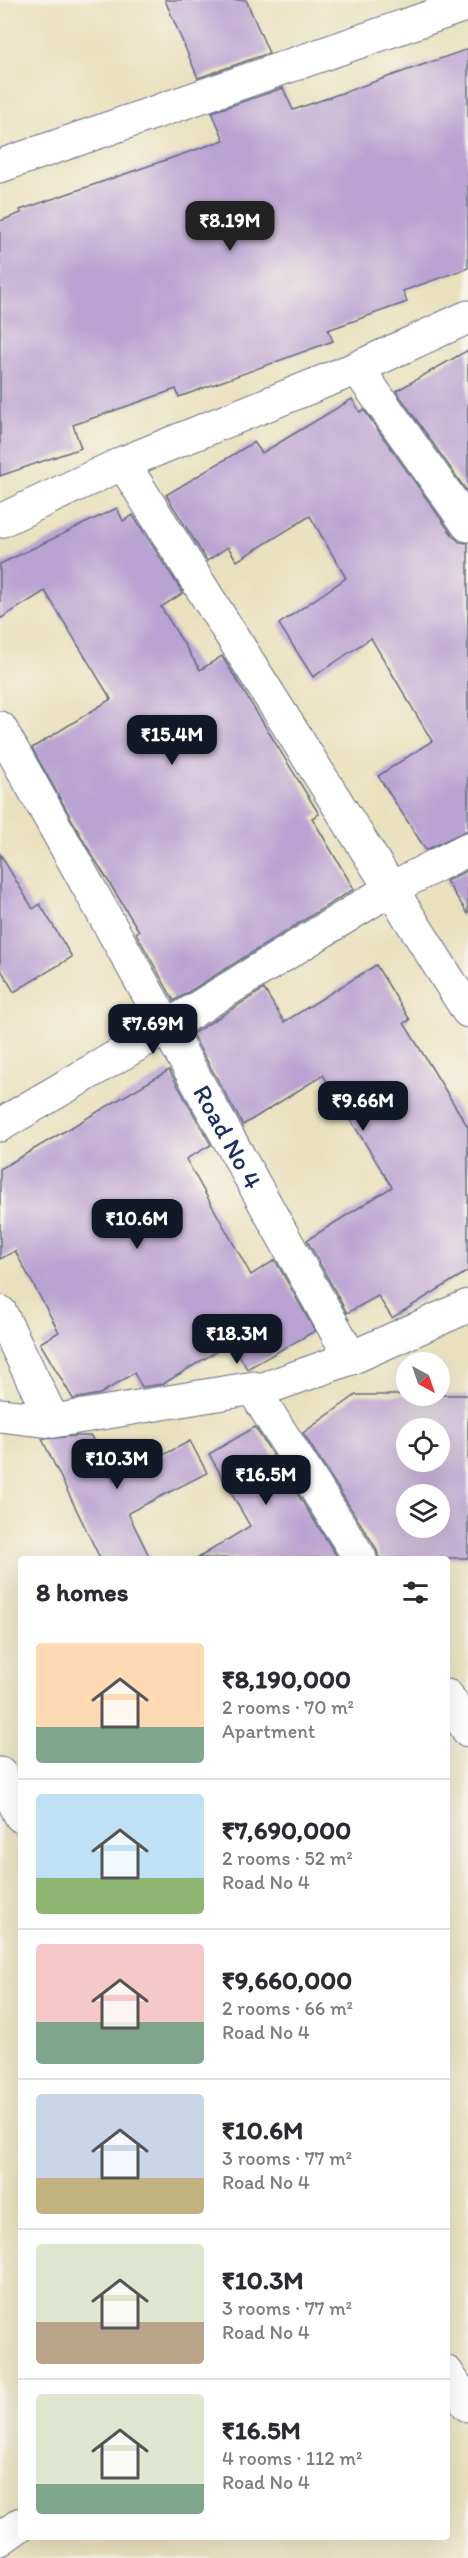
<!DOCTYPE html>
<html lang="en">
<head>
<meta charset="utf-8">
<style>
  body { margin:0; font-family:Itim,sans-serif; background:#f2f2f3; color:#2b2b33; height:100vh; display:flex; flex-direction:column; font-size:22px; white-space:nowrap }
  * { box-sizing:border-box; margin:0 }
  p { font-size:20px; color:#7c7c81 }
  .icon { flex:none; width:33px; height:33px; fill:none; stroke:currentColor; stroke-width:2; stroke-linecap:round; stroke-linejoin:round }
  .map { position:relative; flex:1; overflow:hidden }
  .details { position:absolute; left:18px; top:1556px; width:432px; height:984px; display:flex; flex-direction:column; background:#fff; border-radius:6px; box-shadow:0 6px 24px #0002 }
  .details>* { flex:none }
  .needle { width:39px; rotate:140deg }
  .controls { position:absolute; left:396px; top:1352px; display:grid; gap:12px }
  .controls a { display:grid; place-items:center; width:54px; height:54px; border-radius:50%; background:#fff; box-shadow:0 6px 24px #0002; font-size:30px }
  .price { position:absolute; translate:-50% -51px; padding:0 14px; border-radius:12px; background:#111827; color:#fff; font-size:20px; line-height:39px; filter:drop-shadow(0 2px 3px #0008) }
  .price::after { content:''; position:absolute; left:50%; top:36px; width:18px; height:14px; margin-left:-9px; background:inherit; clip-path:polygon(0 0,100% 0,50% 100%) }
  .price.selected { background:#222; color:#fff }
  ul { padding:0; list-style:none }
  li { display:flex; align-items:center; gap:18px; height:150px; padding:0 18px }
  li+li { border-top:2px solid #e1e1e2 }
  li span { display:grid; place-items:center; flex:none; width:168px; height:120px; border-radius:6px; color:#555 }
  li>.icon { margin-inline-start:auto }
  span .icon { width:72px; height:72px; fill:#fffc; stroke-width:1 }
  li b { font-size:26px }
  h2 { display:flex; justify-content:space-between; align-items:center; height:72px; padding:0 18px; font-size:26px }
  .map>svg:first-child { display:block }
</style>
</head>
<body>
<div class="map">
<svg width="468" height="2558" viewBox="0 0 468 2558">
  <rect width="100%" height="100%" fill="#f7f3e8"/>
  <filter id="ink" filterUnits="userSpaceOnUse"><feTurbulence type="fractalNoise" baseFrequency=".0167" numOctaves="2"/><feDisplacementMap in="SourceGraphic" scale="12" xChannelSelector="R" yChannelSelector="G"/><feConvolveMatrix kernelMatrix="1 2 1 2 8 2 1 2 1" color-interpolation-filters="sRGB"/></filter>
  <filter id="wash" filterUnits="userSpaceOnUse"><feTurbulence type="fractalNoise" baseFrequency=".008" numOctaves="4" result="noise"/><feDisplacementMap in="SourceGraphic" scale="24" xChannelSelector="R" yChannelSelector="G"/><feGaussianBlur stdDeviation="1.35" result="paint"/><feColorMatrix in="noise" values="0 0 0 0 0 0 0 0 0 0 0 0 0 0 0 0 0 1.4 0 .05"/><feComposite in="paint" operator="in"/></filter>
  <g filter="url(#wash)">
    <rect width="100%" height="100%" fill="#e9e1be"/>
    <g id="blocks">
      <g fill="#b9a3d2" fill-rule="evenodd">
        <path d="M 165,0 L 246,0 L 269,53 L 198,78 Z"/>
        <path d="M 468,49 L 468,268 L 403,291 L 407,302 L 328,330 L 333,341 L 179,397 L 176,389 L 73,425 L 81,448 L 0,476 L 0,221 L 21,213 L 20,210 L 224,140 L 212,112 L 283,88 L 293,110 Z"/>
        <path d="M 468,350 L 468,493 L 396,391 Z"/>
        <path d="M 352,399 L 360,412 L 364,410 L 453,536 L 460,542 L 468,543 L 468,830 L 426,850 L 378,776 L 432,741 L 371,638 L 313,677 L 279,624 L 346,578 L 310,516 L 237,561 L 228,547 L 207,561 L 166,495 L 254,442 L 262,453 Z"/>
        <path d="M 117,508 L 123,521 L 133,515 L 183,593 L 161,607 L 200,670 L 222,656 L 319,814 L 312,818 L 354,889 L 174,1001 L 136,933 L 139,931 L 86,845 L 32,748 L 111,699 L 45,591 L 0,619 L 0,564 Z"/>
        <path d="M 0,854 L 33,909 L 40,904 L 72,957 L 14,992 L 0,968 Z"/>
        <path d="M 468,870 L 468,914 L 446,881 Z"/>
        <path d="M 376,965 L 410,1020 L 404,1023 L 468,1127 L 468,1271 L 392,1318 L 378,1296 L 347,1313 L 307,1240 L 392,1187 L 323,1075 L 243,1125 L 192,1034 L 264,989 L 284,1022 Z"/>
        <path d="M 169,1070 L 211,1145 L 186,1159 L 251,1275 L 275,1260 L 315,1331 L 247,1369 L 232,1342 L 163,1384 L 142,1387 L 134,1373 L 100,1394 L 73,1399 L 40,1343 L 59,1332 L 15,1251 L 0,1259 L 0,1169 Z"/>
        <path d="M 356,1395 L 468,1395 L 468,1558 L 379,1558 L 376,1548 L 303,1433 ZM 406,1428 L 440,1428 L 440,1461 L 406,1461 ZM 406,1494 L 440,1494 L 440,1527 L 406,1527 Z"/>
        <path d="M 255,1427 L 338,1558 L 198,1558 L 250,1526 L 209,1454 Z"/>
        <path d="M 78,1436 L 91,1436 L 113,1481 L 190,1441 L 207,1473 L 128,1513 L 150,1558 L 100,1558 L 42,1439 Z"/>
      </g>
    </g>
  </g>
  <g filter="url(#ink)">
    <use href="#blocks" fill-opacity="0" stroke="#636d80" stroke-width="1.5"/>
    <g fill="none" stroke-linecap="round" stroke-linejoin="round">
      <g stroke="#636d80" stroke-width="35">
        <g id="minor">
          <path d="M 0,166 L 468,4"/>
          <path d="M 357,368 L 468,525"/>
          <path d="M 123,463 L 468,1011"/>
          <path d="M 0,521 L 123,463 L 357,368 L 468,317"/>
          <path id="s1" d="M 0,728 L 351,1358"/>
          <path d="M 0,1125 L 167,1027 L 392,888 L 468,849"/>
          <path d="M 0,1312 L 53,1421"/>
          <path d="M 255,1392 L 360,1558"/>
          <path d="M 0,1415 L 53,1421 L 254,1388 L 255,1392 L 351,1358 L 468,1306"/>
          <path d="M 447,1696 L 468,1730"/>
          <path d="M 0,1774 L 21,1816"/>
          <path d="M 447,2373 L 468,2405"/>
          <path d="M 0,2539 L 21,2524"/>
        </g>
      </g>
      <use href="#minor" stroke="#fff" stroke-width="33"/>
    </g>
  </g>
  <g text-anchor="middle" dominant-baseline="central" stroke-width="6" stroke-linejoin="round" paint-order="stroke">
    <g font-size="26" fill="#1b2f5e" stroke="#f7f3e8">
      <text stroke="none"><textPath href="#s1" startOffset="468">Road No 4</textPath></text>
    </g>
  </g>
</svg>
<div class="controls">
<a><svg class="needle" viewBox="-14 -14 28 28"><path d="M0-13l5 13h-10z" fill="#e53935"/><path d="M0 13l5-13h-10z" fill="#7c7c81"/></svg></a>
<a><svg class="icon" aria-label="locate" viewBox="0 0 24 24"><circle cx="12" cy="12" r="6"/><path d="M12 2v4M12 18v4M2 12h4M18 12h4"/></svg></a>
<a><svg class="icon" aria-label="layers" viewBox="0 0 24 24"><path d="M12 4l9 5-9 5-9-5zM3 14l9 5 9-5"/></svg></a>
</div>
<b class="price selected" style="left:230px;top:252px">₹8.19M</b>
<b class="price" style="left:172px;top:766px">₹15.4M</b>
<b class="price" style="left:153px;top:1055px">₹7.69M</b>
<b class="price" style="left:363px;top:1132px">₹9.66M</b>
<b class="price" style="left:137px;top:1250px">₹10.6M</b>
<b class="price" style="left:237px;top:1365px">₹18.3M</b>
<b class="price" style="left:117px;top:1490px">₹10.3M</b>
<b class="price" style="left:266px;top:1506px">₹16.5M</b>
<section class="details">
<h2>8 homes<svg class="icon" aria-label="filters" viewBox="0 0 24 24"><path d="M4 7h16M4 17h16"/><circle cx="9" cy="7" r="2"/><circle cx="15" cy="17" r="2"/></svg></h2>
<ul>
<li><span style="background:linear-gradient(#ffd9b3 70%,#7fa58c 0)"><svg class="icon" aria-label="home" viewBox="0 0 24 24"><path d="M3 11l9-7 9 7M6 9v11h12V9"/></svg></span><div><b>₹8,190,000</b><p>2 rooms · 70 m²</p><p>Apartment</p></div></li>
<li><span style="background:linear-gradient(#bfe0f5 70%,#8fb573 0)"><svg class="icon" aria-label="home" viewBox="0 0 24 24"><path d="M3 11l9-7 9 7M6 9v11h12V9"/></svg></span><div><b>₹7,690,000</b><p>2 rooms · 52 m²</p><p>Road No 4</p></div></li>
<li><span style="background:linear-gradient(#f6c9c9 65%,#7fa58c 0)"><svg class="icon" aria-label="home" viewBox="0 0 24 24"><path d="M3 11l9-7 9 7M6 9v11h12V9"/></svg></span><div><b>₹9,660,000</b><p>2 rooms · 66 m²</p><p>Road No 4</p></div></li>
<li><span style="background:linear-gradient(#c9d6e8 70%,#c2b280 0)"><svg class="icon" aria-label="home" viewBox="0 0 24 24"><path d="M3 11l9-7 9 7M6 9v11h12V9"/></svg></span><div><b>₹10.6M</b><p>3 rooms · 77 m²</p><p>Road No 4</p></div></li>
<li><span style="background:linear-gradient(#dfe7d0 65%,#b9a48a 0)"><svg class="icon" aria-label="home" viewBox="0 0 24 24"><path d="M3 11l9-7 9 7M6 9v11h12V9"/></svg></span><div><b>₹10.3M</b><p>3 rooms · 77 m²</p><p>Road No 4</p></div></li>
<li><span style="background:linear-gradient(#dfe7d0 75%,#7fa58c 0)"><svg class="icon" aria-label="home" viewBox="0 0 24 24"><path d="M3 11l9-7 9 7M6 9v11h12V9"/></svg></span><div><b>₹16.5M</b><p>4 rooms · 112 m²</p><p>Road No 4</p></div></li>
</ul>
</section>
</div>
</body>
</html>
